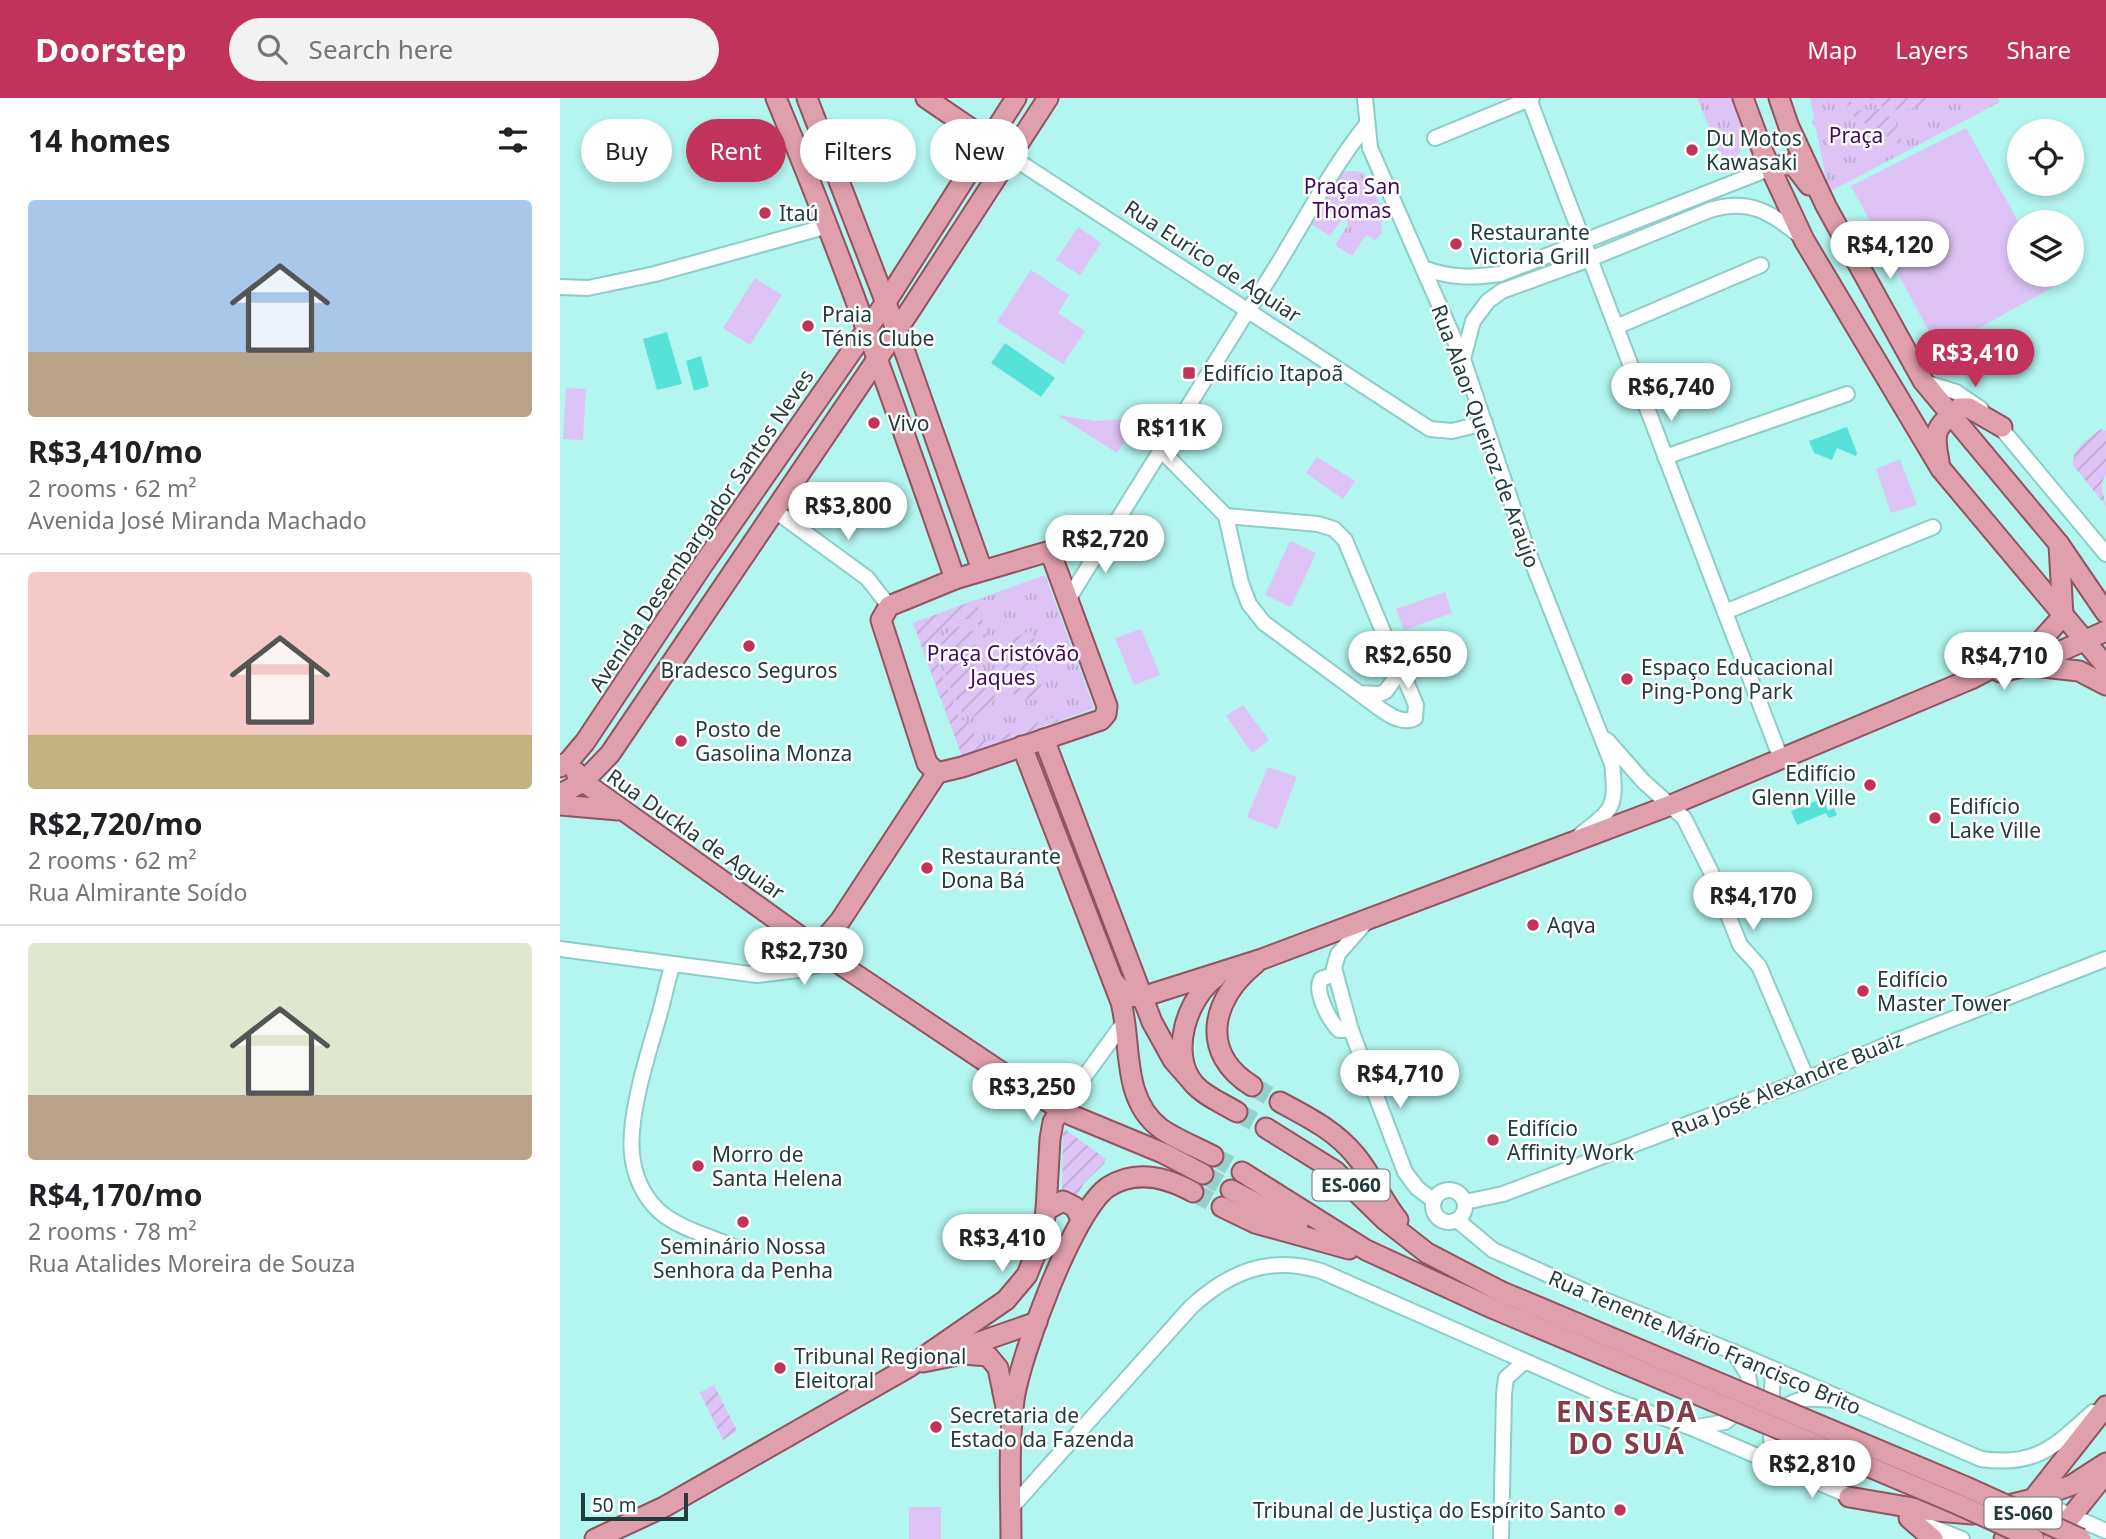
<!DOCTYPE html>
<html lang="en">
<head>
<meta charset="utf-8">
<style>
  body { margin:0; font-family:"Noto Sans",sans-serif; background:#f2f2f2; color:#202124; height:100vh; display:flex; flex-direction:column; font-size:26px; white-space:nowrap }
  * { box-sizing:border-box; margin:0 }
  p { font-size:23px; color:#757577 }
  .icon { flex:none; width:38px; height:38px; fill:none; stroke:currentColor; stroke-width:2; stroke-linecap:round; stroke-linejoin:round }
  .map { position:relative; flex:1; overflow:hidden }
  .side { display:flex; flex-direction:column; background:#fff; width:560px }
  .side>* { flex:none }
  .guide { position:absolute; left:21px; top:21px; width:665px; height:63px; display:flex; gap:14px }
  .tools { position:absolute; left:1447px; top:21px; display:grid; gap:14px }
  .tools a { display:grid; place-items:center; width:77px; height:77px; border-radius:50%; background:#fff; box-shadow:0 4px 10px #0003; font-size:35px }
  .scale { position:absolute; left:21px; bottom:18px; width:107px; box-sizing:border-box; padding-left:7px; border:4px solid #213c3a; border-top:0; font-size:19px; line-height:24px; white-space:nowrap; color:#213c3a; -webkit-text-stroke:5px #fff; paint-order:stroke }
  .price { position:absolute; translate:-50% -60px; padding:0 16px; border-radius:24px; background:#fff; color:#222; font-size:23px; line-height:46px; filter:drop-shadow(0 2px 4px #0008) }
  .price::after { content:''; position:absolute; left:50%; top:42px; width:21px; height:16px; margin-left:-10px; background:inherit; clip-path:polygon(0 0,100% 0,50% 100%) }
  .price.selected { background:#c2335b; color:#fff }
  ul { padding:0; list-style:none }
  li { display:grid; align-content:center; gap:14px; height:371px; padding:0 28px }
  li+li { border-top:2px solid #e0e0e0 }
  li span { display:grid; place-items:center; height:217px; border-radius:7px; color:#555 }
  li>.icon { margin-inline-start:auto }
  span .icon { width:126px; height:126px; fill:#fffc; stroke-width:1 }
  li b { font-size:30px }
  h2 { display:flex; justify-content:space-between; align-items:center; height:84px; padding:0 28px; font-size:30px }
  .chip { padding:0 24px; border-radius:32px; background:#fff; box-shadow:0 4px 10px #0003; font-size:24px; line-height:63px }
  .chip.selected { background:#c2335b; color:#fff }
  header { display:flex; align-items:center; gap:42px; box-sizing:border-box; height:98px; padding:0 35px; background:#c2335b; color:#fff }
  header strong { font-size:33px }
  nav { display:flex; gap:38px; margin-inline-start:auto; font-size:24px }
  .search { width:490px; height:63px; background:#f2f2f2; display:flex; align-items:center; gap:18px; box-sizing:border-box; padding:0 24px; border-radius:38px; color:#757577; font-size:26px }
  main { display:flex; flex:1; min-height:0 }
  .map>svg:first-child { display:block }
</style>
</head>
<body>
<header>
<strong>Doorstep</strong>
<div class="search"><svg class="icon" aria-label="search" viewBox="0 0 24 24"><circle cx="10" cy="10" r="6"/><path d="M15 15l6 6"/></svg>Search here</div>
<nav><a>Map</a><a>Layers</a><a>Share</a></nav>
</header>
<main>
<section class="side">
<h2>14 homes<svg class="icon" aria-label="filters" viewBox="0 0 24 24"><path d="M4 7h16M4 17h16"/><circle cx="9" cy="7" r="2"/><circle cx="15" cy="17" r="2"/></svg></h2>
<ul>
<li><span style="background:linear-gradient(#a9c7e8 70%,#b9a48a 0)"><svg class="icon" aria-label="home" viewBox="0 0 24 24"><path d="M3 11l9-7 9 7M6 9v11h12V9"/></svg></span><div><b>R$3,410/mo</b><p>2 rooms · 62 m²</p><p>Avenida José Miranda Machado</p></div></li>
<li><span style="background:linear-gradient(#f6c9c9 75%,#c2b280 0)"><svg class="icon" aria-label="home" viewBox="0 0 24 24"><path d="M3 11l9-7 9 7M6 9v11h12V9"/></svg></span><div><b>R$2,720/mo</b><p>2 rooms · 62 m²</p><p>Rua Almirante Soído</p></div></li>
<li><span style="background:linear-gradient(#dfe7d0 70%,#b9a48a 0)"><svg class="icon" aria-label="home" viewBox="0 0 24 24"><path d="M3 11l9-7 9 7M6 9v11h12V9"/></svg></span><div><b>R$4,170/mo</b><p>2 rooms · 78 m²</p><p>Rua Atalides Moreira de Souza</p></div></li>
</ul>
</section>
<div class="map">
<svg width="1546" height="1441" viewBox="0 0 1546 1441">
  <defs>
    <pattern id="park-tufts" width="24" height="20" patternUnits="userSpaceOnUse" patternTransform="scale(1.75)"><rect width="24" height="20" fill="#dec3f6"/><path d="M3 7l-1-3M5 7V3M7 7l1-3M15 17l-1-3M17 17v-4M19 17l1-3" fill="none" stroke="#bea8d4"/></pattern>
    <pattern id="garden-furrows" width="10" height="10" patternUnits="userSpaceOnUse" patternTransform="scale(1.75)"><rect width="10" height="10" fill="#dec3f6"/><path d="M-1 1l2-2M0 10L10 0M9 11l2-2" fill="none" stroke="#bea8d4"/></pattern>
  </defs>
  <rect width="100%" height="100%" fill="#b3f5ef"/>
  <g fill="#dec3f6">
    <path d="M 1406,30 L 1459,125 L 1460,177 L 1489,177 L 1495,188 L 1379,252 L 1291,88 Z"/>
    <path d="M 518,129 L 541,145 L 520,177 L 496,162 Z"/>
    <path d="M 471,172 L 509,197 L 498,215 L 525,233 L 503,266 L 437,224 Z"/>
    <path d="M 195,180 L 222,197 L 190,247 L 163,230 Z"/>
    <path d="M 6,290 L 26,291 L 23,342 L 3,341 Z"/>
    <path d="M 497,317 L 536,323 L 580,320 L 557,355 Z"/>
    <path d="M 757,359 L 795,383 L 783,401 L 746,375 Z"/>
    <path d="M 1340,361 L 1357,407 L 1331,415 L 1316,371 Z"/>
    <path d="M 730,443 L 756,455 L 731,509 L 705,497 Z"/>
    <path d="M 885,494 L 892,515 L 844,532 L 836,511 Z"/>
    <path d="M 581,531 L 600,577 L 574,587 L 555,540 Z"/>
    <path d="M 683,607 L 709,642 L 692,655 L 666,618 Z"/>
    <path d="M 708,669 L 737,679 L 717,731 L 687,719 Z"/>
    <rect x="349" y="1409" width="32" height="32"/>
  </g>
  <g fill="url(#park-tufts)">
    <path d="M 1137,0 L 1173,0 L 1186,42 L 1168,75 Z"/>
    <path d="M 1250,0 L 1438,0 L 1440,4 L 1269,94 L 1256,31 L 1252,24 L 1254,20 Z"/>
    <path d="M 795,73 L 804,75 L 828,121 L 821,124 L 822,136 L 815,142 L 806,137 L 792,158 L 775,147 L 788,127 L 787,123 L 780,124 L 770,138 L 749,125 L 780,74 Z"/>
    <path d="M 485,477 L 534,610 L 402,658 L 353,525 Z"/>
  </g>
  <g fill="url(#garden-furrows)">
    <path d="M 1286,0 L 1290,0 L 1292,11 L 1295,13 L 1319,11 C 1336,24 1341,26 1342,48 L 1289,15 Z"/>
    <path d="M 1309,0 L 1375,0 C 1352,15 1332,17 1309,0 Z"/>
    <path d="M 1541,331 L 1546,333 L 1546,376 L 1541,386 L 1546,408 L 1513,367 C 1512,350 1528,341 1541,331 Z"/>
    <path d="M 415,502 L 430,544 L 425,544 L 418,526 L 406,521 L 387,525 L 376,537 L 373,554 L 399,620 L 409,625 L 416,639 L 429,643 L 496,618 L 499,623 L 402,658 L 353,525 Z"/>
    <path d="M 409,527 C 416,536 414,544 417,554 C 425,583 455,598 413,619 L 403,617 C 392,589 356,531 409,527 Z"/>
    <path d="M 472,533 L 475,543 C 457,548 454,554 453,572 L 444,579 C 444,573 442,569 442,562 C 441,545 458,537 472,533 Z"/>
    <path d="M 466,551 L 471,552 L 479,578 L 463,584 L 465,591 L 481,586 L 484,601 C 466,604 452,601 443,584 L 457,577 L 459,557 Z"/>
    <path d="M 506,1032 L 546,1061 L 544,1066 L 524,1085 L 511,1109 L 502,1106 L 503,1035 Z"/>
    <path d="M 154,1287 L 177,1333 L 163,1342 L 140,1295 Z"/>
  </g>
  <g fill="#57e2d9">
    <path d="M 107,234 L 122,286 L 97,292 L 83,241 Z"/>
    <path d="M 445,245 L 495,280 L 481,299 L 431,265 Z"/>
    <path d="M 141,258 L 149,288 L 134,293 L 126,263 Z"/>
    <path d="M 1287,329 L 1297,355 L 1296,358 L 1277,350 L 1272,362 L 1254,355 L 1249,343 Z"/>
    <path d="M 1263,700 L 1268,713 L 1274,710 L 1277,717 L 1269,720 L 1266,715 L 1237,727 L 1231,713 Z"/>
  </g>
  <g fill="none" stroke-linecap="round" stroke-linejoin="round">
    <g stroke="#96d0cb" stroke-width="19" stroke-dasharray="19 10" stroke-linecap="butt">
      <path d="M 692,988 L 720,1004"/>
      <path d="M 677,1014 L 706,1030"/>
      <path d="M 653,1058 L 682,1074"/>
      <path d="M 643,1076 L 671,1092"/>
      <path d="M 633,1094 L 662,1109"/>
    </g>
    <g stroke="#8ccdc8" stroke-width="18">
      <g id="minor">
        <path d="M 805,0 L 810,50 L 903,261 L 967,451 L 1052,666 C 1057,710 1053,711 1020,737"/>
        <path d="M 969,1 L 1221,661"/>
        <path d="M 875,40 L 972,0"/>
        <path d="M 450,58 L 870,331 L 892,333 L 925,325"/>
        <path d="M 863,170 C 890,180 911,180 940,176 L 1211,70"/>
        <path d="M 0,189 L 28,190 L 95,176 L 268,128"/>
        <path d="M 1056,229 L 1201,167"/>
        <path d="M 903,261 L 913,223 L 928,203 L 942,193 L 1030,161 L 1150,112 C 1188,100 1211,114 1240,138"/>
        <path d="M 1364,284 L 1396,294 L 1421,311"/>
        <path d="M 1436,324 L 1546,456"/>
        <path d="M 600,351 L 666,418 L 681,485 L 689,506 L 704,525 L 799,595 L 820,596 L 826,593 L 836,579 L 834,560 L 785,442 L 774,431 L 758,426 L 666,418"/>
        <path d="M 1105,359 L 1287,296"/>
        <path d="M 214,412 L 307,480 L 329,508"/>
        <path d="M 490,453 L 514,449 L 550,435"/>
        <path d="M 509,500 L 688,212 C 731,152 761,83 807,26"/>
        <path d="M 1165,514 L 1373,429"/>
        <path d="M 800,596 C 814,605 838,630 855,620 L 856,607 L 837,562"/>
        <path d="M 1047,642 L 1083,683 L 1124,720 L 1151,774 L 1180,847 L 1199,868 L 1247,981"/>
        <path d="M 807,823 L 778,856 L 774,870 L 791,932 L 845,1074 L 857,1090 L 874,1103"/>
        <path d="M 0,851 L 197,877 L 238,872 L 275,863"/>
        <path d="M 113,866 C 107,883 104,901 99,918 C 88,956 68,1017 72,1056 C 74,1077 83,1098 99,1113 C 118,1130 149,1138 172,1148"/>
        <path d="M 214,872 L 231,861 L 244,841"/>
        <path d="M 775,876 L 761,881 C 754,894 769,922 779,932 L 791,932"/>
        <path d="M 500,1012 L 565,923"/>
        <circle cx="889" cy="1108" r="16"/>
        <path d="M 905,1104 L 943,1096 L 1247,981 L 1333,944 L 1546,861"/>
        <path d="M 897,1122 L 933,1152 L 1040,1200 L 1174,1254 L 1421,1361 C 1476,1369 1495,1348 1533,1314"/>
        <path d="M 1211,1315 L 1213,1271"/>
        <path d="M 1132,1330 L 1165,1324 L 1181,1311 L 1190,1289 L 1188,1277 L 1174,1254"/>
        <path d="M 1226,1368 C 1222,1364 1217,1360 1215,1355 C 1206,1338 1214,1315 1230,1306 C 1244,1298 1260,1301 1275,1302"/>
        <path d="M 1473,1401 L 1546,1433"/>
        <path d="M 451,1410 L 631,1209 C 669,1174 709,1157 761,1173 L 1051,1301 L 1132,1330 L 1297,1401"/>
        <path d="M 1359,1424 L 1402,1441"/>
        <path d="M 941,1441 L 944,1296 L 946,1280 L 963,1265 L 969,1265"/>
      </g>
    </g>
    <g stroke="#905360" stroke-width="23">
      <g id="major">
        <path d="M 216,0 C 282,158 339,319 395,481"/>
        <path d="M 247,0 L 346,257 L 422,472"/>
        <path d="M 366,0 L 438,49"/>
        <path d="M 1183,0 L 1203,54 L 1244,142 L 1381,371 L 1546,568"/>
        <path d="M 1219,0 L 1229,29 L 1266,108 L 1363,283 L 1499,446 L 1546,515"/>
        <path d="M 1211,70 L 1229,66 L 1236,70 L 1249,87"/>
        <path d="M 1379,363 C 1373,333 1375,330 1399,310 L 1409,310 L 1442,329"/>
        <path d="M 1499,446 L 1503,518"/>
        <path d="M 490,453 L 547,608 L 546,616 L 541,622 L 402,669 L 377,675 L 367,665 L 321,522 L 329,508 L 344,502 L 395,481 Z"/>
        <path d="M 1472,568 L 1519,573 L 1546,587"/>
        <path d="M 1440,574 L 1467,568 L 1546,533"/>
        <path d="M 484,641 L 592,924 L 613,962 L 634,986"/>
        <path d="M 462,648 L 561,904 C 572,946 561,1000 600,1030 C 615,1041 636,1049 653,1058"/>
        <path d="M 0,669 L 9,663 L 25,644 L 142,468 L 326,204 L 456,0"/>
        <path d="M 16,674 L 18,680 L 262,854 L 471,994 L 511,1017 L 603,1055 L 643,1076"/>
        <path d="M 0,696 L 23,684 L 50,656 L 349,214 L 488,0"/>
        <path d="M 0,707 L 58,712"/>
        <path d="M 257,850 L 280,823 L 377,675"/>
        <path d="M 656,879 C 627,900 608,957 635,987 C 646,999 664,1006 677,1014"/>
        <path d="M 553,883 L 567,898 L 582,899 L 702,861 L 1111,707 L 1411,581 L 1478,546 L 1503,518"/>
        <path d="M 692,988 C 639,955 651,901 695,866"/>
        <path d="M 720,1004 C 748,1019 776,1033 796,1058 C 812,1077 822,1102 838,1122"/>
        <path d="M 706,1030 L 775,1073 L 825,1122 L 867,1155 L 940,1193"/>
        <path d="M 682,1074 L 806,1152 L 932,1210"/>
        <path d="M 671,1092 L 738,1127"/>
        <path d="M 662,1109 L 695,1125 L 789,1151"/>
        <path d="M 486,1112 L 503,1103 L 515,1109 L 521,1121"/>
        <path d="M 399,1251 L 477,1224"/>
        <path d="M 363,1264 L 403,1256 L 428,1258 L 438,1270 L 447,1314"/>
        <path d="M 1289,1399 L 1365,1412 L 1412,1416 L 1473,1401 L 1512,1387 L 1546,1365"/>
        <path d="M 1349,1420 L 1373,1441"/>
        <path d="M 35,1441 L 104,1409 L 349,1269 L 446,1202 L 467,1177 L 481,1142 L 486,1112 L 490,1041 L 493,1024 L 500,1012"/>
        <path d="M 451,1441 C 451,1395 448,1348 454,1302 C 460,1259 513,1113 548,1089 C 576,1071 606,1079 633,1094"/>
        <path d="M 1444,1441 L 1473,1401 L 1546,1308"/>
        <path d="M 1493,1441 L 1546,1375"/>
      </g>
    </g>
    <use href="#minor" stroke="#fff" stroke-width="14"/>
    <use href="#major" stroke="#e09fac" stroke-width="19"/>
    <g stroke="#905360" stroke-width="23" stroke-linecap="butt">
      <g id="major-bridge">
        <path d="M 940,1193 L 1404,1388 L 1521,1441"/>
        <path d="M 932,1210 L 1397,1406 L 1474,1441"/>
      </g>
    </g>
    <use href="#major-bridge" stroke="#e09fac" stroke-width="19"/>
  </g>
  <g fill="#c2335b" stroke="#fff" stroke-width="2.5">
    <circle cx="1132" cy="52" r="7"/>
    <circle cx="205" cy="115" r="7"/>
    <circle cx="896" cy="146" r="7"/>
    <circle cx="248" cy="228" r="7"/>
    <rect x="622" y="268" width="14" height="14" rx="3.5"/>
    <circle cx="314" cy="325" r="7"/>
    <circle cx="189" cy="548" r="7"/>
    <circle cx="1067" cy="581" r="7"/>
    <circle cx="121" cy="643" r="7"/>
    <circle cx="1310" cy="687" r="7"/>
    <circle cx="1375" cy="720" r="7"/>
    <circle cx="367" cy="770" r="7"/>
    <circle cx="973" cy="827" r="7"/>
    <circle cx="1303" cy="893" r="7"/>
    <circle cx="933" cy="1042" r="7"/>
    <circle cx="138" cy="1068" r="7"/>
    <circle cx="183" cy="1124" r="7"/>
    <circle cx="220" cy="1270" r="7"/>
    <circle cx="376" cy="1329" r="7"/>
    <circle cx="1060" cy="1412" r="7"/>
  </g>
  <g text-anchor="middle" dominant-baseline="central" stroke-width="5" stroke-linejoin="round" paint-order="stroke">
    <g fill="#fff" stroke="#647675" stroke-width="2">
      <rect x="752.5" y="1071.5" width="77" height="31" rx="5"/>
      <rect x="1424.5" y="1399.5" width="77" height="31" rx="5"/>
    </g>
    <g font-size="19" font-weight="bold" fill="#213c3a">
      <text x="791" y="1087">ES-060</text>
      <text x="1463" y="1415">ES-060</text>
    </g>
    <g font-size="21" fill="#430763" stroke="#fff">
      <text x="1296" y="37">Praça</text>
      <text x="792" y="88">Praça San<tspan x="792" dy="24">Thomas</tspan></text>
      <text x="443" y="555">Praça Cristóvão<tspan x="443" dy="24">Jaques</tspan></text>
    </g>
    <g font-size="21" fill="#213c3a" stroke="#fff" text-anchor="start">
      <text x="1146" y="40">Du Motos<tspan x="1146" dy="24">Kawasaki</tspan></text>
      <text x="219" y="115">Itaú</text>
      <text x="910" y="134">Restaurante<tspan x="910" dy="24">Victoria Grill</tspan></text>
      <text x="262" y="216">Praia<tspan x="262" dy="24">Ténis Clube</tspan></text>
      <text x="643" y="275">Edifício Itapoã</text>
      <text x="328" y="325">Vivo</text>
      <text x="1081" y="569">Espaço Educacional<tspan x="1081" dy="24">Ping-Pong Park</tspan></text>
      <text x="189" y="572" text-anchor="middle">Bradesco Seguros</text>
      <text x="135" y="631">Posto de<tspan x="135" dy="24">Gasolina Monza</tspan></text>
      <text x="1296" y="675" text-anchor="end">Edifício<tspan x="1296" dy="24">Glenn Ville</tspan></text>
      <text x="1389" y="708">Edifício<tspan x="1389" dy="24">Lake Ville</tspan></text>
      <text x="381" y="758">Restaurante<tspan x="381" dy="24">Dona Bá</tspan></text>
      <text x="987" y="827">Aqva</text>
      <text x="1317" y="881">Edifício<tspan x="1317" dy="24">Master Tower</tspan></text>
      <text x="947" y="1030">Edifício<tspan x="947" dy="24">Affinity Work</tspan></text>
      <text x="152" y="1056">Morro de<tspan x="152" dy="24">Santa Helena</tspan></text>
      <text x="183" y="1148" text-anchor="middle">Seminário Nossa<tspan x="183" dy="24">Senhora da Penha</tspan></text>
      <text x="234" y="1258">Tribunal Regional<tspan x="234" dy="24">Eleitoral</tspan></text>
      <text x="390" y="1317">Secretaria de<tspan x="390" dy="24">Estado da Fazenda</tspan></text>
      <text x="1046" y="1412" text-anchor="end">Tribunal de Justiça do Espírito Santo</text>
    </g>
    <g font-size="21" fill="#213c3a" stroke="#fff">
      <text transform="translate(653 163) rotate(33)">Rua Eurico de Aguiar</text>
      <text transform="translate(926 338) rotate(70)">Rua Alaor Queiroz de Araújo</text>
      <text transform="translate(141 432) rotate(-56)">Avenida Desembargador Santos Neves</text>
      <text transform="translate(136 736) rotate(35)">Rua Duckla de Aguiar</text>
      <text transform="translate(1227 986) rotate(-22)">Rua José Alexandre Buaiz</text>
      <text transform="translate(1145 1244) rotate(23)">Rua Tenente Mário Francisco Brito</text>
    </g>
    <g font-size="28" font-weight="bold" letter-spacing="2" fill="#843b4a" stroke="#fff">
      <text x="1067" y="1313">ENSEADA<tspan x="1067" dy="32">DO SUÁ</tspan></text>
    </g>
  </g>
</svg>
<div class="tools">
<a><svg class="icon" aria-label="locate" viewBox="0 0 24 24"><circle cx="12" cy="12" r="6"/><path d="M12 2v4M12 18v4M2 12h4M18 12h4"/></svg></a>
<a><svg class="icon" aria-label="layers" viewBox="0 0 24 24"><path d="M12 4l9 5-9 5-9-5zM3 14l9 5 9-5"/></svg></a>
</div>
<div class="scale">50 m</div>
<b class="price" style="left:1330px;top:183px">R$4,120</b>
<b class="price selected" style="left:1415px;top:291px">R$3,410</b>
<b class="price" style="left:1111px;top:325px">R$6,740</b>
<b class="price" style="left:611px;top:366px">R$11K</b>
<b class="price" style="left:288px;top:444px">R$3,800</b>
<b class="price" style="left:545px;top:477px">R$2,720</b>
<b class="price" style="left:848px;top:593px">R$2,650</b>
<b class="price" style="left:1444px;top:594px">R$4,710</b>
<b class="price" style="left:1193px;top:834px">R$4,170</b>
<b class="price" style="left:244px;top:889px">R$2,730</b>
<b class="price" style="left:840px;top:1012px">R$4,710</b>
<b class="price" style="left:472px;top:1025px">R$3,250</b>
<b class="price" style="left:442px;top:1176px">R$3,410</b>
<b class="price" style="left:1252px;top:1402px">R$2,810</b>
<div class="guide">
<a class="chip">Buy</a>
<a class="chip selected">Rent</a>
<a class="chip">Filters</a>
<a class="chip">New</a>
</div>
</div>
</main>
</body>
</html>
